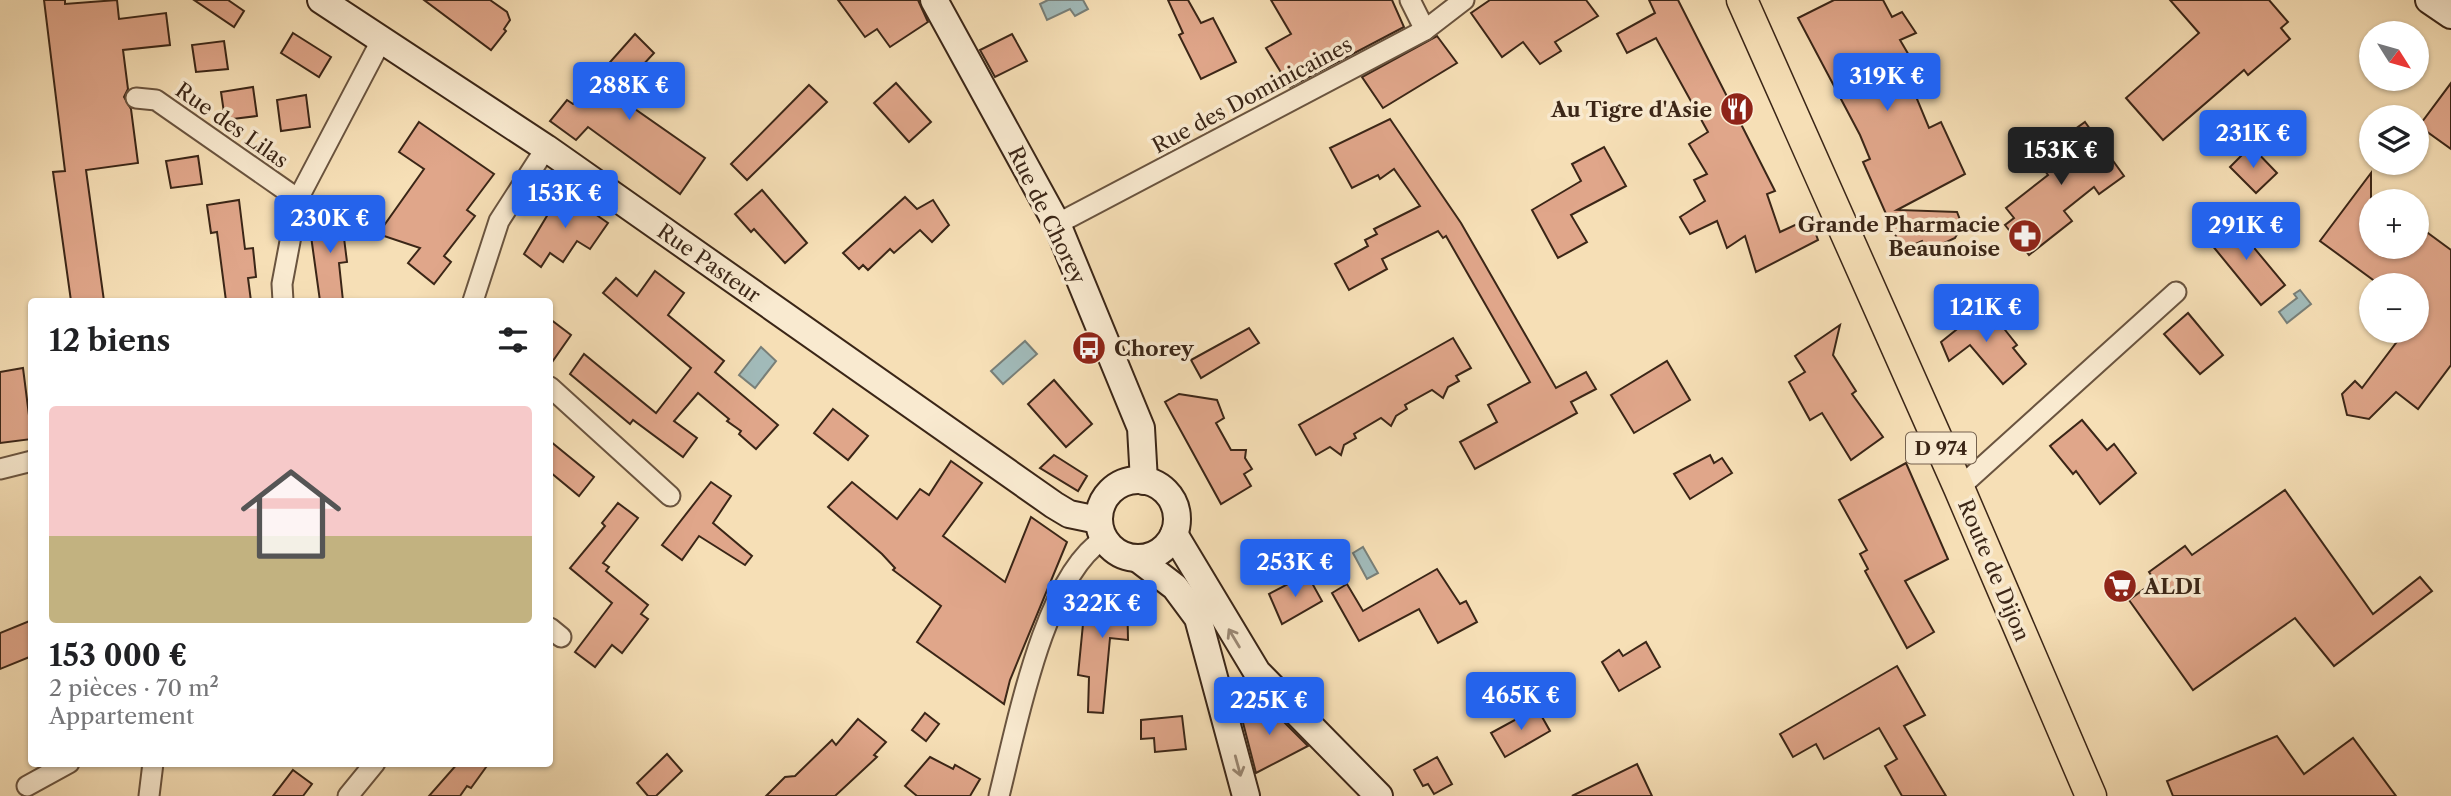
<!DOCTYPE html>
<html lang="fr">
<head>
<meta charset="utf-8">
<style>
  body { margin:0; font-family:"Libre Caslon Text",serif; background:#f6f6f6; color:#202124; height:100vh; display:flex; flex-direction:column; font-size:26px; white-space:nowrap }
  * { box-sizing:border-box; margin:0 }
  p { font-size:23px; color:#757577 }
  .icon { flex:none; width:38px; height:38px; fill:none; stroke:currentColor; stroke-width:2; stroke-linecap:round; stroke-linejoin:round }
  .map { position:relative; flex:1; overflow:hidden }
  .drawer { position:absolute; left:28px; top:298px; width:525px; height:469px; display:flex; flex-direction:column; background:#fff; border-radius:7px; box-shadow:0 2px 5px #0004 }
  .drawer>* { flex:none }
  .needle { width:46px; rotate:127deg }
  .tools { position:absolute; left:2359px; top:21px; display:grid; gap:14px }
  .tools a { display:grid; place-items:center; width:70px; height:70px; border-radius:50%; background:#fff; box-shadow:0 2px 5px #0004; font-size:35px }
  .price { position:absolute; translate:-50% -60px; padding:0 16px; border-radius:7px; background:#2563eb; color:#fff; font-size:23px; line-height:46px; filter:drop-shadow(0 2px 4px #0008) }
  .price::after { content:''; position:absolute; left:50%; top:42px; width:21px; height:16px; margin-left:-10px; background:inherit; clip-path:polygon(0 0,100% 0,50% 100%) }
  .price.selected { background:#222; color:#fff }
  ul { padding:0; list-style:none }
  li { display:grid; align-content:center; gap:14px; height:371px; padding:0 21px }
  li+li { border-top:2px solid #e0e0e0 }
  li span { display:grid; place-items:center; height:217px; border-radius:7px; color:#555 }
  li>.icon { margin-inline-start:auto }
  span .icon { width:126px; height:126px; fill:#fffc; stroke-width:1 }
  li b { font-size:30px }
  h2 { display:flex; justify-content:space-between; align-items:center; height:84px; padding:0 21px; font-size:30px }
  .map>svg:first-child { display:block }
</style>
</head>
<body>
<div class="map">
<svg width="2451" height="796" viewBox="0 0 2451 796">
  <rect width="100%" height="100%" fill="#f6dfb6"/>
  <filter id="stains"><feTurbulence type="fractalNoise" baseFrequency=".00286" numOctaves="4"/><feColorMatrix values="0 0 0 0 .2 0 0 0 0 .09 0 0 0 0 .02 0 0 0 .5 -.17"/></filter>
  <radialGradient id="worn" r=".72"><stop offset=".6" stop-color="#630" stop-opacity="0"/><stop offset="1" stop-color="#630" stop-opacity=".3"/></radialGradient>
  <g fill="#a1bab9" stroke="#787f78" stroke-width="2">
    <path d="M 1048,0 L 1083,0 L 1088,9 L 1075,16 L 1070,9 L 1047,20 L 1040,4 Z"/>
    <path d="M 2300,290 L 2311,304 L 2287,323 L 2279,312 L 2297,298 L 2294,294 Z"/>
    <path d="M 1025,341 L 1037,354 L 1003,384 L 991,371 Z"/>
    <path d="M 761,347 L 776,361 L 755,388 L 739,375 Z"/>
    <path d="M 1363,547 L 1378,573 L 1367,579 L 1353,553 Z"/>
  </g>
  <g fill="#e0a68a" stroke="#3b2617" stroke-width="2">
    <path d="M 44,0 L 65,0 L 65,4 L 117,0 L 119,19 L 166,13 L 170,45 L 123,50 L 128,89 L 124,97 L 131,109 L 138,163 L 86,170 L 104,301 L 71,301 L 53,172 L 65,171 Z"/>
    <path d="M 194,0 L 228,0 L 244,11 L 234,27 Z"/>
    <path d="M 424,0 L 490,0 L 507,12 L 510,20 L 504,29 L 506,31 L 491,50 Z"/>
    <path d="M 838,0 L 918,0 L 928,22 L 890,47 L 877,29 L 865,37 Z"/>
    <path d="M 1168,0 L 1188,0 L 1201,23 L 1213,18 L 1236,62 L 1201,79 L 1179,35 L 1183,33 Z"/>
    <path d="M 1271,0 L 1392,0 L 1404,27 L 1290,87 L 1266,48 L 1291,34 Z"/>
    <path d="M 1490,0 L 1586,0 L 1598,16 L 1555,42 L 1561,51 L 1540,64 L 1523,42 L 1502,57 L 1471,13 Z"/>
    <path d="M 1649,0 L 1678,0 L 1775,191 L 1767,194 L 1780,232 L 1810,218 L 1818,240 L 1756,272 L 1745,236 L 1727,248 L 1717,221 L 1690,234 L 1680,217 L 1705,201 L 1694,180 L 1707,174 L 1689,144 L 1708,132 L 1656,38 L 1627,53 L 1617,34 L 1655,13 Z"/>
    <path d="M 1834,0 L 1883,0 L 1892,17 L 1902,12 L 1916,33 L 1900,40 L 1917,69 L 1907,75 L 1929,128 L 1941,122 L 1965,174 L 1897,210 L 1957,212 L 1962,225 L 1955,238 L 1940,245 L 1926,250 L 1922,241 L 1902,250 L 1863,162 L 1870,159 L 1860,135 L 1798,18 Z"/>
    <path d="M 2170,0 L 2269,0 L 2288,22 L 2281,28 L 2290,39 L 2248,75 L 2244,70 L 2163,140 L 2126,98 L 2199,33 Z"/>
    <path d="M 293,33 L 331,57 L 319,77 L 281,53 Z"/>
    <path d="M 635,34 L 654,53 L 615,95 L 705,158 L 680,194 L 588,127 L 576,140 L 550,121 L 567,100 L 573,104 Z"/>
    <path d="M 1012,34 L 1027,61 L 995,77 L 980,50 Z"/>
    <path d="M 1437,36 L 1457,63 L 1383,108 L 1362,77 Z"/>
    <path d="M 224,41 L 228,69 L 196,72 L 192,45 Z"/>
    <path d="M 896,83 L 931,122 L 909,142 L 874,103 Z"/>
    <path d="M 2451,83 L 2451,149 L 2419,126 Z"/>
    <path d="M 809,85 L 827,102 L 747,180 L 731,164 Z"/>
    <path d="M 253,87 L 257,116 L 225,120 L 221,92 Z"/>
    <path d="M 306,95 L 310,127 L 281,131 L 277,100 Z"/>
    <path d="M 1390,119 L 1461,223 L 1556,388 L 1586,372 L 1596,389 L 1571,402 L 1577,413 L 1475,469 L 1460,442 L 1497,422 L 1488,405 L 1530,382 L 1446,236 L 1443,238 L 1438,231 L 1382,259 L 1387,269 L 1349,290 L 1335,264 L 1368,246 L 1365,240 L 1377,234 L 1374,229 L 1420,206 L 1394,169 L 1380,179 L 1378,175 L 1352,188 L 1330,148 Z"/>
    <path d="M 419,122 L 494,174 L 467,210 L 475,216 L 444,256 L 451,262 L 434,284 L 408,263 L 420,248 L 378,234 L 424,169 L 399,152 Z"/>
    <path d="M 2085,122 L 2124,176 L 2099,194 L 2094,187 L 2064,211 L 2072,221 L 2029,255 L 2005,225 L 2014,218 L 2006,208 L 2048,175 L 2035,158 Z"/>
    <path d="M 2251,146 L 2277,173 L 2256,193 L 2230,167 Z"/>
    <path d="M 1604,147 L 1626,186 L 1571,215 L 1587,242 L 1558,258 L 1532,210 L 1581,181 L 1572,164 Z"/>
    <path d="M 198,156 L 202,184 L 171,188 L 166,161 Z"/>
    <path d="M 2371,173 L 2371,247 L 2417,247 L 2417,225 L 2451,250 L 2451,365 L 2418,409 L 2396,392 L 2369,419 L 2347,415 L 2342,394 L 2355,381 L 2362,388 L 2405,331 L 2417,331 L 2417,285 L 2380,285 L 2320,241 Z"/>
    <path d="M 762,190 L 807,243 L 785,263 L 754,229 L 751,232 L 735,214 Z"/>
    <path d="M 562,191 L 608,223 L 590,249 L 577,241 L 563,262 L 550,253 L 541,267 L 524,254 Z"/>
    <path d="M 905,197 L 917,209 L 933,200 L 949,225 L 932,242 L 920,230 L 894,253 L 890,249 L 868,270 L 863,265 L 859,269 L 843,253 Z"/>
    <path d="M 339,198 L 347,262 L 339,263 L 343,301 L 320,301 L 311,236 Z"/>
    <path d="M 239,200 L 245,249 L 253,248 L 256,277 L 248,278 L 251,301 L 226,301 L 217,232 L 211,233 L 207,205 Z"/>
    <path d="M 2230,219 L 2285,285 L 2261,305 L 2207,239 Z"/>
    <path d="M 655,271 L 684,293 L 668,315 L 724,361 L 715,372 L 778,425 L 756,449 L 739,434 L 741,431 L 727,421 L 729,419 L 698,393 L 674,421 L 697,438 L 683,457 L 633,420 L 630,424 L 570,374 L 584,354 L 656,413 L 691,368 L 603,293 L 616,278 L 637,296 Z"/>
    <path d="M 1986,306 L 2017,345 L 2013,348 L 2026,364 L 2003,384 L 1970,345 L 1949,361 L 1941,342 Z"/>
    <path d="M 2188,313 L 2223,355 L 2200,374 L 2164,334 Z"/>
    <path d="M 550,319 L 571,335 L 550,365 Z"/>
    <path d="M 1840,325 L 1833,355 L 1856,391 L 1852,394 L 1883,437 L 1851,460 L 1822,413 L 1810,420 L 1789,382 L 1805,372 L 1795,356 Z"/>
    <path d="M 1249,328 L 1259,343 L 1201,378 L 1191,360 Z"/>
    <path d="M 1453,338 L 1471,368 L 1456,376 L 1459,381 L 1448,387 L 1443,398 L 1432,390 L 1405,405 L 1407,409 L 1396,416 L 1391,426 L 1381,418 L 1354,434 L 1356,438 L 1344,445 L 1341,455 L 1330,447 L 1316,455 L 1299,425 Z"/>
    <path d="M 1667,361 L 1690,400 L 1634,433 L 1611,395 Z"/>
    <path d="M 23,368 L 32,439 L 0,443 L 0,372 Z"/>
    <path d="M 1054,380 L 1092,424 L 1066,447 L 1028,404 Z"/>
    <path d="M 1179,394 L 1217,400 L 1224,418 L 1216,423 L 1231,450 L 1246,450 L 1245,458 L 1252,469 L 1244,474 L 1251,486 L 1221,504 L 1165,402 Z"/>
    <path d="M 833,409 L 868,436 L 848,460 L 814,433 Z"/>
    <path d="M 2082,420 L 2107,450 L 2114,444 L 2136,473 L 2100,504 L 2076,471 L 2073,474 L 2050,446 Z"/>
    <path d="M 550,441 L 594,477 L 579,496 L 550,472 Z"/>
    <path d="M 1054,455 L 1087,476 L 1078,491 L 1040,468 Z"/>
    <path d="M 1710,455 L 1714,463 L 1722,458 L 1732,473 L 1690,499 L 1674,474 Z"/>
    <path d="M 951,461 L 982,483 L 943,536 L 1005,582 L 1031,517 L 1067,542 L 1010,680 L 1004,704 L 917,642 L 941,606 L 893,570 L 895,568 L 882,554 L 828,507 L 852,482 L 897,519 L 920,489 L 929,495 Z"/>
    <path d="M 1906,463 L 1948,559 L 1905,581 L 1934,632 L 1907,648 L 1865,571 L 1868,569 L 1860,554 L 1867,550 L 1839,500 Z"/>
    <path d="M 711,482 L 731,496 L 713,523 L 752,556 L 745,565 L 699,536 L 682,560 L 662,545 Z"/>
    <path d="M 2285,490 L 2373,614 L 2420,577 L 2432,591 L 2334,666 L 2295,618 L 2193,690 L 2129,600 L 2155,581 L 2149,572 L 2185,546 L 2192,555 Z"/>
    <path d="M 618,503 L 638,518 L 603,563 L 609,567 L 606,571 L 648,605 L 641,614 L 648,619 L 622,653 L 612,645 L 595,667 L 575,652 L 612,603 L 570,568 L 605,526 L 602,523 Z"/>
    <path d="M 1437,569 L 1460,604 L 1466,601 L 1477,622 L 1438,643 L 1419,609 L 1359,641 L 1332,593 L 1347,584 L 1363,611 Z"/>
    <path d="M 1307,574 L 1322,601 L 1282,624 L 1269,594 Z"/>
    <path d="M 1092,587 L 1127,590 L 1128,640 L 1110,638 L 1103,713 L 1088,712 L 1089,677 L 1078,675 L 1084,614 L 1089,614 Z"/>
    <path d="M 32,620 L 32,656 L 0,669 L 0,633 Z"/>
    <path d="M 1646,642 L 1660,667 L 1619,691 L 1602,662 L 1619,650 L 1623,656 Z"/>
    <path d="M 1897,666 L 1925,715 L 1904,726 L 1946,796 L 1902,796 L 1885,766 L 1897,759 L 1879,728 L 1824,759 L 1816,744 L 1793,757 L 1780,734 Z"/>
    <path d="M 1265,703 L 1308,746 L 1256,773 L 1241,715 Z"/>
    <path d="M 1537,708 L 1550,731 L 1505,757 L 1491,733 Z"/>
    <path d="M 925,713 L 939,724 L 926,741 L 912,730 Z"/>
    <path d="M 1182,716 L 1186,749 L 1155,752 L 1154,738 L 1141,739 L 1141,720 Z"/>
    <path d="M 858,719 L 886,742 L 874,755 L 877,757 L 835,796 L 766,796 L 785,777 L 795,776 L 832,740 L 836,745 Z"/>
    <path d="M 2277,736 L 2304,774 L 2353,738 L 2396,796 L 2173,796 L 2167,781 Z"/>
    <path d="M 667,754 L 682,771 L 656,796 L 648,796 L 637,783 Z"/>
    <path d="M 930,757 L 953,769 L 955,765 L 980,779 L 970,796 L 917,796 L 905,786 Z"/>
    <path d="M 1437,757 L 1452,784 L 1434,794 L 1428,784 L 1423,786 L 1414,770 Z"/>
    <path d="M 458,763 L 489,763 L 471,788 L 467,786 L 460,796 L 429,796 Z"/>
    <path d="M 1637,764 L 1652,796 L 1572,796 Z"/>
    <path d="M 293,770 L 312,784 L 303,796 L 273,796 Z"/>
  </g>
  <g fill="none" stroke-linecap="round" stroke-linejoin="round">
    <g stroke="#6a543f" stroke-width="23">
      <g id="street">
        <path d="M 1410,0 L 1425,30"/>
        <path d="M 136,98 L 156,100 L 298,199"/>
        <path d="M 1057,224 L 1425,30 L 1464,0"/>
        <path d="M 283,301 L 282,284 L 298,199 L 382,39"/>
        <path d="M 473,301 L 499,221 L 546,148"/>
        <path d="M 550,387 L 670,496"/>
        <path d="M 0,469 L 32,461"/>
        <path d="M 1959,488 L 2176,292"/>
        <path d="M 550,628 L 561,637"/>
        <path d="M 27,786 L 69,763"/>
        <path d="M 149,796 L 153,763"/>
        <path d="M 348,796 L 375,763"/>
        <path d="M 999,796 C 1016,729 1044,576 1104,539"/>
      </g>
    </g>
    <g stroke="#3b2617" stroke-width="30">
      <g id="secondary">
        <path d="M 321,0 L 546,148 L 1054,505 L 1069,514 L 1098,520"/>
        <path d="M 934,0 L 1057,224 L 1141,428 L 1144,481"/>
        <path d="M 2429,0 L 2451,15"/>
        <circle cx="1138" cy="519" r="39"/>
        <path d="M 1174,534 L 1257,672 L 1379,796"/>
        <path d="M 1137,558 L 1175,587 L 1198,618 L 1246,796"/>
      </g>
    </g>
    <g stroke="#3b2617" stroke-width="33">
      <path id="primary" d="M 1742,0 L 1959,488 L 2091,796"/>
    </g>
    <use href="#street" stroke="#f9ead0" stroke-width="19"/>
    <use href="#secondary" stroke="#f9ead0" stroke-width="26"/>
    <use href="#primary" stroke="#f6dfb6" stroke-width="30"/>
  </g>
  <defs><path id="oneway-shaft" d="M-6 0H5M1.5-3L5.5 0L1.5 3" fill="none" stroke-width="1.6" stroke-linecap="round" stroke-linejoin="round" transform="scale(1.75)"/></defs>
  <g stroke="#9a8874">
    <use href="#oneway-shaft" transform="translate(1234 638) rotate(-121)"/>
    <use href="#oneway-shaft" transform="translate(1238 766) rotate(75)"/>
  </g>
  <defs>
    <g id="restaurant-disc" transform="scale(1.75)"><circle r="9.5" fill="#8f2418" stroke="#f9ead0"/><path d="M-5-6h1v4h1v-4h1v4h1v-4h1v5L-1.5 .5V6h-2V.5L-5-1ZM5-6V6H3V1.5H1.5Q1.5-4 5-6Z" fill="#fff"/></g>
    <g id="pharmacy-disc" transform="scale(1.75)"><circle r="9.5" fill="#8f2418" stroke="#f9ead0"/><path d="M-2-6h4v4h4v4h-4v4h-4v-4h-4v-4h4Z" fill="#fff"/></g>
    <g id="bus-disc" transform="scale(1.75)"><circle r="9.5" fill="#8f2418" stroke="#f9ead0"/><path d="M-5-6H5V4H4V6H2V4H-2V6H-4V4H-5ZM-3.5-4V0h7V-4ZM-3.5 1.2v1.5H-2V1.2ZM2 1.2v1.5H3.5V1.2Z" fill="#fff"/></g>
    <g id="supermarket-disc" transform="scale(1.75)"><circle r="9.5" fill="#8f2418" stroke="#f9ead0"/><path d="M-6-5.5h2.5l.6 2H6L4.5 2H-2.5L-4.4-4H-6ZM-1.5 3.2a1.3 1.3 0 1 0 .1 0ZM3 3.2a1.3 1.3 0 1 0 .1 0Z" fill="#fff"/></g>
  </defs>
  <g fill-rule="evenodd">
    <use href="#restaurant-disc" x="1737" y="109"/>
    <use href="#pharmacy-disc" x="2025" y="236"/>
    <use href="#bus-disc" x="1089" y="348"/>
    <use href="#supermarket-disc" x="2120" y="586"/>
  </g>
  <g text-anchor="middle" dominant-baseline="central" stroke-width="7" stroke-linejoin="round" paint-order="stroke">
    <rect fill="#f9ead0" stroke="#74614e" stroke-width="2" x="1906" y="432.5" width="70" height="31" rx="5"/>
    <g font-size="19" font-weight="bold" fill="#3b2617">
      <text x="1941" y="448">D 974</text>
    </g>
    <g font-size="21" fill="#3b2617" stroke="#f9ead0">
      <text transform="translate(1252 95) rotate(-28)">Rue des Dominicaines</text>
      <text transform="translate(232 125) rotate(35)">Rue des Lilas</text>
      <text transform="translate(1047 215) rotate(64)">Rue de Chorey</text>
      <text transform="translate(709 263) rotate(35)">Rue Pasteur</text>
      <text transform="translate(1994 570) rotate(67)">Route de Dijon</text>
    </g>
    <g font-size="21" font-weight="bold" fill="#3b2617" stroke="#f9ead0" text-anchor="end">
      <text x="1712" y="109">Au Tigre d'Asie</text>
      <text x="2000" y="224">Grande Pharmacie<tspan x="2000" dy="24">Beaunoise</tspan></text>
      <text x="1114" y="348" text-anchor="start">Chorey</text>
      <text x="2144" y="586" text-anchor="start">ALDI</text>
    </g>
  </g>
  <rect width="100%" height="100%" filter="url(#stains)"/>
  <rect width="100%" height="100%" fill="url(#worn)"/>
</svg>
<div class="tools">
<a><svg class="needle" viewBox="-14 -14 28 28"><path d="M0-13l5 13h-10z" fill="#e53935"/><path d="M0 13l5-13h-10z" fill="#757577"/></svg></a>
<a><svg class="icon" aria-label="layers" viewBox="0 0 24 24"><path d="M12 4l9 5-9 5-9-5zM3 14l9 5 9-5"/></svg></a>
<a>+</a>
<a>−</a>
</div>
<b class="price" style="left:1887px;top:113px">319K €</b>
<b class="price" style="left:629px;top:122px">288K €</b>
<b class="price" style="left:2253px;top:170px">231K €</b>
<b class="price selected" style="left:2061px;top:187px">153K €</b>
<b class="price" style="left:565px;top:230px">153K €</b>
<b class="price" style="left:330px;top:255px">230K €</b>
<b class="price" style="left:2246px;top:262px">291K €</b>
<b class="price" style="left:1986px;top:344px">121K €</b>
<b class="price" style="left:1295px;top:599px">253K €</b>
<b class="price" style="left:1102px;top:640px">322K €</b>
<b class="price" style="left:1521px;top:732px">465K €</b>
<b class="price" style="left:1269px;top:737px">225K €</b>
<section class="drawer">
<h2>12 biens<svg class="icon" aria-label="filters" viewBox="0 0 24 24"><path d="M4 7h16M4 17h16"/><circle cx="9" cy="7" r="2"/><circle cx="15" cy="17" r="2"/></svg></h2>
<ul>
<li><span style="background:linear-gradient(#f6c9c9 60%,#c2b280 0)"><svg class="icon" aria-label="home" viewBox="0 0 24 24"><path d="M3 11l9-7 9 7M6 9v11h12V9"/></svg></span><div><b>153 000 €</b><p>2 pièces · 70 m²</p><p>Appartement</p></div></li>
</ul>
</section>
</div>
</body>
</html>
